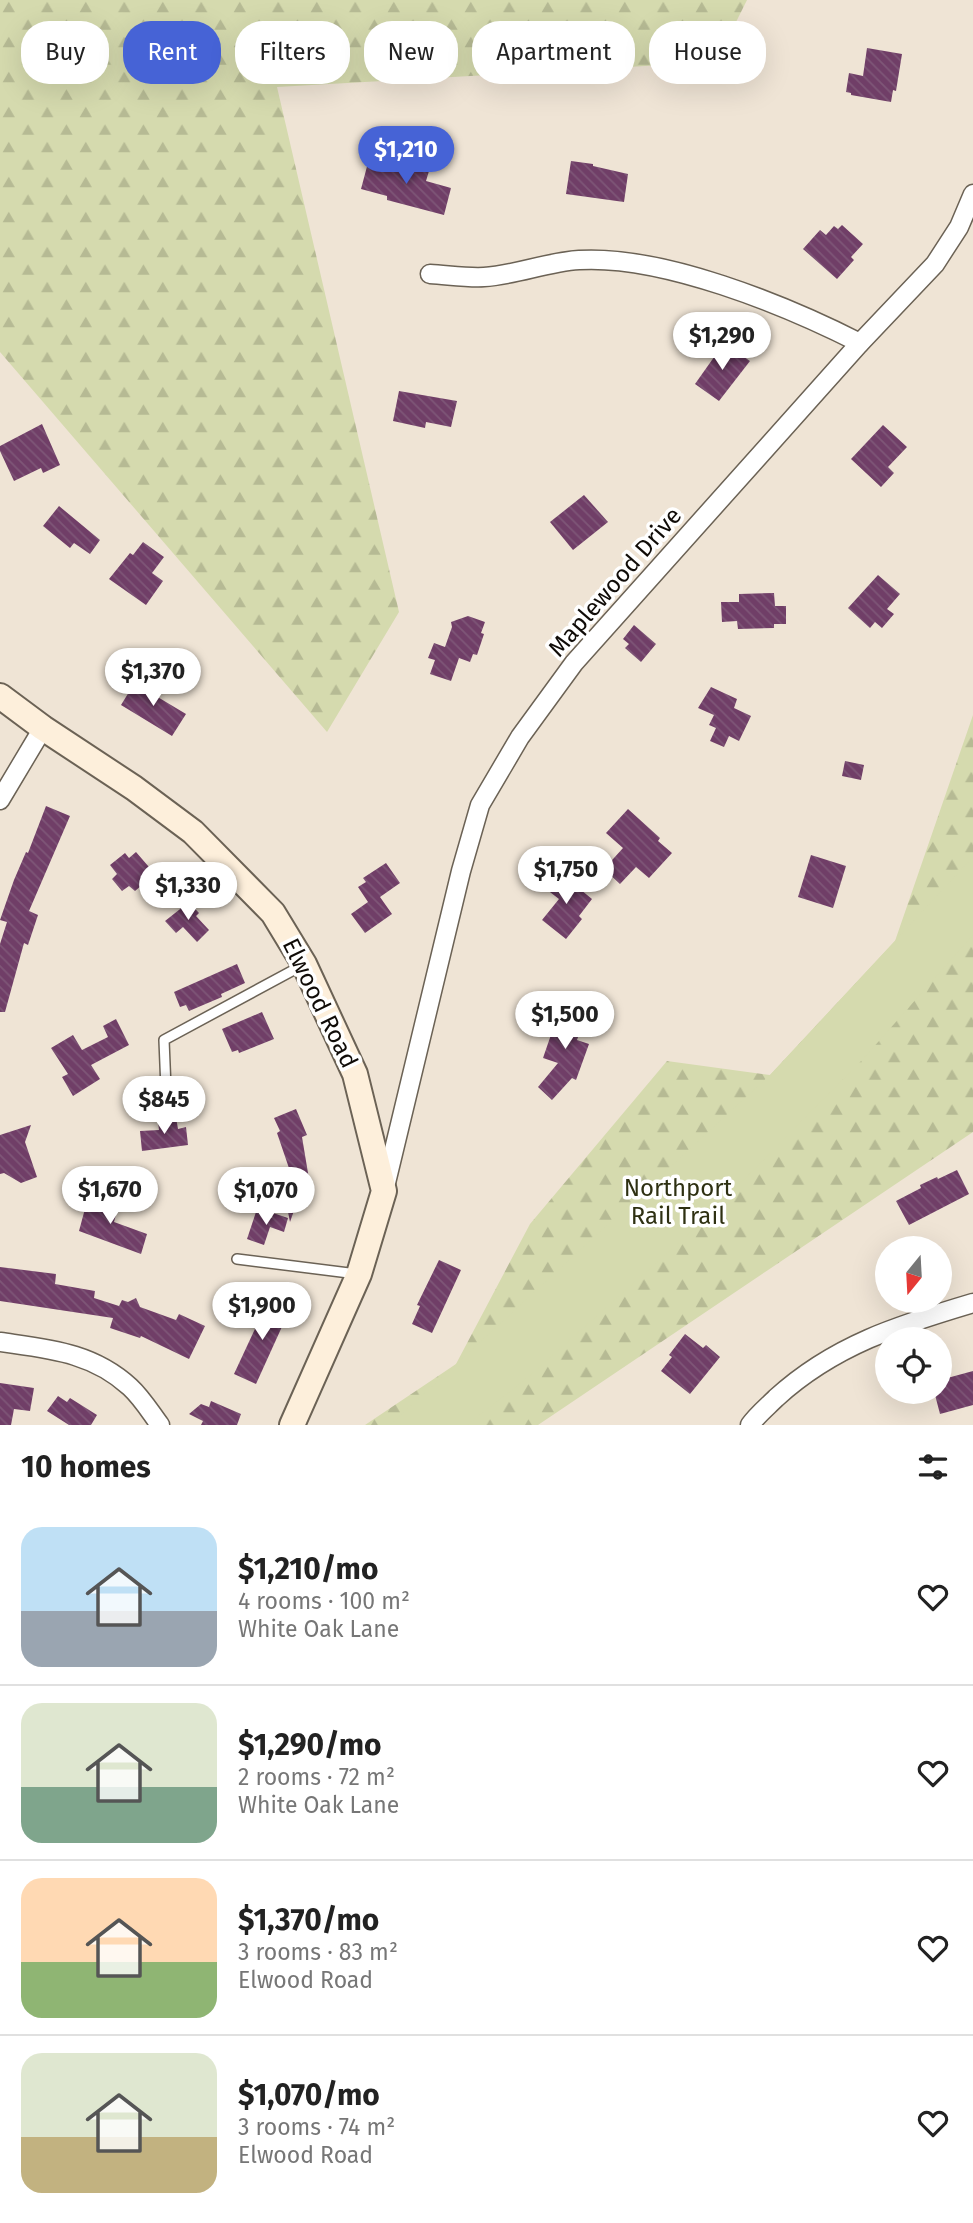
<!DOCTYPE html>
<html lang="en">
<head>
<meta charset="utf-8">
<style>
  body { margin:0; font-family:"Fira Sans",sans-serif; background:#f2f2f2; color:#222; height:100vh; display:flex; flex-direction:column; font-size:26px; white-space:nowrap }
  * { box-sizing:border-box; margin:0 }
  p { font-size:23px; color:#767676 }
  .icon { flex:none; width:38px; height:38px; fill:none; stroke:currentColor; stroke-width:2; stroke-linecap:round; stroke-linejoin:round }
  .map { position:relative; height:1425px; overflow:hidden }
  .drawer { display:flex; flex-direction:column; background:#fff; flex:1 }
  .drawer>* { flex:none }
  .top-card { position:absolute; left:21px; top:21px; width:931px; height:63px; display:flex; gap:14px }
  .needle { width:46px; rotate:198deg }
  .fabs { position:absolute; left:875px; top:1236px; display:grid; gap:14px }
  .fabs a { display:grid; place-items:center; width:77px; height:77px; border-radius:50%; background:#fff; box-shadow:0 7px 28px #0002; font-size:35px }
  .price { position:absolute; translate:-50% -60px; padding:0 16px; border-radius:24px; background:#fff; color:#222; font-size:23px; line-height:46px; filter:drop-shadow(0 2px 4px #0008) }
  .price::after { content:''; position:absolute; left:50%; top:42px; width:21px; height:16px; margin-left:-10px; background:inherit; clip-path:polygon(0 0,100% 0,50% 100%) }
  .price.selected { background:#4663d6; color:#fff }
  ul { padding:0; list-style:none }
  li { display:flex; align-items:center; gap:21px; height:175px; padding:0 21px }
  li+li { border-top:2px solid #e0e0e0 }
  li span { display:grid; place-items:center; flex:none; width:196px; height:140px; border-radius:21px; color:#555 }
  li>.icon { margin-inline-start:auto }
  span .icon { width:84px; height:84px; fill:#fffc; stroke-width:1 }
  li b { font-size:30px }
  h2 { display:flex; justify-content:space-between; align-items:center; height:84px; padding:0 21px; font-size:30px }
  .chip { padding:0 24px; border-radius:28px; background:#fff; box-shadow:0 7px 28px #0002; font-size:24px; line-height:63px }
  .chip.selected { background:#4663d6; color:#fff }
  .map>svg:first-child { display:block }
</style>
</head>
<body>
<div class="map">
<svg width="973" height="1425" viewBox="0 0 973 1425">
  <defs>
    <pattern id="forest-firs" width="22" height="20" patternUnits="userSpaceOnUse" patternTransform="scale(1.75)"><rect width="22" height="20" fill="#d5daae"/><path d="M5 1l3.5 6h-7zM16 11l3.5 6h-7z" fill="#b6ba94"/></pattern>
    <pattern id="building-back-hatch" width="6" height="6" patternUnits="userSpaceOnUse" patternTransform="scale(1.75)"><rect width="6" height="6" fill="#703e67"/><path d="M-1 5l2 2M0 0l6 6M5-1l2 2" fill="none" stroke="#7e5677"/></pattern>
  </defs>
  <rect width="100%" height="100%" fill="#efe4d5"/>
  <g fill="url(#forest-firs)">
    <path d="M 0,0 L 747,0 L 716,62 L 277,87 L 399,612 L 327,732 L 0,352 Z"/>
    <path d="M 973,715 L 973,1132 L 538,1425 L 365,1425 L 456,1364 L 530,1224 L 667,1061 L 770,1075 L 895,941 Z"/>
  </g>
  <path fill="#d5daae" d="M 973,857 L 973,935 L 863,1059 L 701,1223 L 527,1378 L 467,1425 L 390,1425 L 770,1075 Z"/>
  <g fill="url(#building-back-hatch)">
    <path d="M 867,48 L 902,54 L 896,91 L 893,90 L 891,102 L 851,95 L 851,93 L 846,92 L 849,73 L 863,76 Z"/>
    <path d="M 369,159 L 393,165 L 394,161 L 429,171 L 426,181 L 451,188 L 444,215 L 387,200 L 387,196 L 361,189 Z"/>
    <path d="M 571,161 L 593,164 L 593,166 L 628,174 L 624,202 L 566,194 Z"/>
    <path d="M 842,225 L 863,244 L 851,257 L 854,260 L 837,279 L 803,249 L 820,230 L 826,235 L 834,226 L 838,229 Z"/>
    <path d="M 724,343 L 750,361 L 719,401 L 695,384 Z"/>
    <path d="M 399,391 L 457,401 L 451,427 L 426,422 L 425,428 L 393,421 Z"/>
    <path d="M 42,424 L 60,465 L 43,473 L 41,468 L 14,481 L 0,451 L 0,446 Z"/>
    <path d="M 883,425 L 907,447 L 888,467 L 894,473 L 881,487 L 851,459 Z"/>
    <path d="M 584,495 L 608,522 L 573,550 L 550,522 Z"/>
    <path d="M 59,506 L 100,540 L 90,554 L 74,543 L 70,548 L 43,526 Z"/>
    <path d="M 143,542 L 164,557 L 152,573 L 163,581 L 146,605 L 109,579 L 130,553 L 133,555 Z"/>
    <path d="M 878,575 L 900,594 L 887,609 L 894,614 L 882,628 L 875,622 L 870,628 L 848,608 Z"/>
    <path d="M 774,593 L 775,606 L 786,606 L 786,624 L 774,624 L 774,628 L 738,629 L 737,621 L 722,622 L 721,602 L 739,602 L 739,594 Z"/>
    <path d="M 468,616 L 485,622 L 481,633 L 484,634 L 477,655 L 473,654 L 470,662 L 459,658 L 451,681 L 430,674 L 435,660 L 428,658 L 434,643 L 445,647 L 452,627 L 451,622 Z"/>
    <path d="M 634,625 L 656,644 L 641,662 L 625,648 L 629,644 L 623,639 Z"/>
    <path d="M 137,679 L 158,692 L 156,696 L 186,714 L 172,736 L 121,705 Z"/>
    <path d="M 711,687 L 737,699 L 734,708 L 751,716 L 739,741 L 729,736 L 724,747 L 710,741 L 716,728 L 709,725 L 714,715 L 698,708 Z"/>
    <path d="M 845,761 L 864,765 L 861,780 L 842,776 Z"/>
    <path d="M 46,806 L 70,816 L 29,911 L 38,915 L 28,945 L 24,943 L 5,1012 L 0,1012 L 0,944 L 7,922 L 0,920 L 14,880 L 26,852 L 28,853 Z"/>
    <path d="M 628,809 L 660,838 L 658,841 L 672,853 L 649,878 L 636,867 L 620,884 L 604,869 L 623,848 L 606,833 Z"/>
    <path d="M 136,852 L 155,874 L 135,891 L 129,886 L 122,891 L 112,879 L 117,874 L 110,865 L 125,853 L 129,858 Z"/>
    <path d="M 811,855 L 846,866 L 833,908 L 798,897 Z"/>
    <path d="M 386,863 L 400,883 L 380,897 L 392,914 L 365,933 L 351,914 L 368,902 L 358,887 L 366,882 L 363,878 Z"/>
    <path d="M 559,872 L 592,899 L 579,916 L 582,919 L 566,939 L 542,920 L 559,899 L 546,889 Z"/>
    <path d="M 189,902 L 199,913 L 196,916 L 209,930 L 197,942 L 183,927 L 176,933 L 165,921 Z"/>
    <path d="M 237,964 L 245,983 L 221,994 L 222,997 L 189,1011 L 186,1005 L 180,1007 L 174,992 Z"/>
    <path d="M 566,1003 L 587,1010 L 577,1040 L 589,1044 L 576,1080 L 572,1078 L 552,1100 L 538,1087 L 558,1063 L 543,1058 L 554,1026 L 555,1027 L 560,1014 L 562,1015 Z"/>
    <path d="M 262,1012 L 274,1039 L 239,1053 L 238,1050 L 232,1052 L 222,1029 Z"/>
    <path d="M 116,1019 L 129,1045 L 91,1065 L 100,1079 L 73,1096 L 62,1077 L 68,1074 L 51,1048 L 73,1035 L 82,1050 L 108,1037 L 103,1026 Z"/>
    <path d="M 296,1109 L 307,1135 L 302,1137 L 312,1197 L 298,1199 L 290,1222 L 281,1176 L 291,1174 L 277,1133 L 280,1131 L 274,1118 Z"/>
    <path d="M 176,1117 L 178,1129 L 186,1127 L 188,1145 L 142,1151 L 140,1131 L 159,1130 L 158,1122 L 161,1119 Z"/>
    <path d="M 31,1125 L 25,1142 L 37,1177 L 21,1183 L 4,1173 L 0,1174 L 0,1135 Z"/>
    <path d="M 957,1170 L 969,1194 L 909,1225 L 896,1201 L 921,1188 L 920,1185 L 937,1177 L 938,1179 Z"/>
    <path d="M 89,1194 L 105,1198 L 102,1206 L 117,1211 L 114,1222 L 147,1234 L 141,1254 L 79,1231 Z"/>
    <path d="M 256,1212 L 272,1218 L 273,1213 L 288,1218 L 284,1232 L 270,1227 L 264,1245 L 247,1239 Z"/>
    <path d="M 439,1260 L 461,1270 L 432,1333 L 412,1324 L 420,1306 L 417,1305 Z"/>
    <path d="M 0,1267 L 56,1274 L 55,1284 L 95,1291 L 94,1298 L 119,1306 L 122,1300 L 128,1302 L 136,1298 L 140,1307 L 176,1320 L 179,1314 L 205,1326 L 189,1359 L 141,1336 L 140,1338 L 110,1328 L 113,1318 L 0,1301 Z"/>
    <path d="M 269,1299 L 290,1309 L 256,1384 L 234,1374 Z"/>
    <path d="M 685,1334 L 703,1348 L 706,1345 L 720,1357 L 690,1394 L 661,1371 L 672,1357 L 669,1355 Z"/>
    <path d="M 973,1371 L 973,1405 L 940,1414 L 934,1391 L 940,1391 L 940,1380 Z"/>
    <path d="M 0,1383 L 34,1388 L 30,1411 L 14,1409 L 11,1425 L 0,1425 Z"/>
    <path d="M 58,1396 L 67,1402 L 70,1398 L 97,1415 L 91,1425 L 69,1425 L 47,1411 Z"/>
    <path d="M 211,1401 L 241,1414 L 237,1425 L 201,1425 L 203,1421 L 189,1414 L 201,1404 L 209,1407 Z"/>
  </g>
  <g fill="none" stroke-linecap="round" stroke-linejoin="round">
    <g stroke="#6b6255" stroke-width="12">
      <g id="service">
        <path d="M 142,1110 L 140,1098 L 166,1089 L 164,1040 L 303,965"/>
        <path d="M 237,1259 L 357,1274"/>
      </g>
    </g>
    <g stroke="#6b6255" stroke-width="21">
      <g id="minor">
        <path d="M 430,274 C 448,275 467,278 484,277 C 516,275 547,262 579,260 C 663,255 785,305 860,343"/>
        <path d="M 0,800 L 43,728"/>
        <path d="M 385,1187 L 461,871 L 480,805 L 520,737 L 574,663 L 860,343 L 935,264 L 959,227 L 973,194"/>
        <path d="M 0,1342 C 48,1349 92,1352 130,1387 C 142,1398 151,1413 160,1425"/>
        <path d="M 750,1425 C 757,1415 767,1407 776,1398 C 834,1345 899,1325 973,1303"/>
      </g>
    </g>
    <g stroke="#6b6255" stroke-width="28">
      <path id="secondary" d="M 0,696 L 43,728 L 134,788 L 193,832 L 273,913 L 304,964 L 355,1074 L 384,1191 L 359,1274 L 292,1425"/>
    </g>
    <use href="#service" stroke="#fff" stroke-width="9"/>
    <use href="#minor" stroke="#fff" stroke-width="18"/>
    <use href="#secondary" stroke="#fdefdb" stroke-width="24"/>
  </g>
  <g text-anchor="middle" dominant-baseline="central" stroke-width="7" stroke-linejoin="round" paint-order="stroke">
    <g font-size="24" fill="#0f0b07" stroke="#fff">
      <text transform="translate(615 582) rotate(-49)">Maplewood Drive</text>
      <text transform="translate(320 1003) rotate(64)">Elwood Road</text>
    </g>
    <g font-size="24" fill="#2e3012" stroke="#fff">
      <text x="678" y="1188">Northport<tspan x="678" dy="28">Rail Trail</tspan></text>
    </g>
  </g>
</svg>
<div class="fabs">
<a><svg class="needle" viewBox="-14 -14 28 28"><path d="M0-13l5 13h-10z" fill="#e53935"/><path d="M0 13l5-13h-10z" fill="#767676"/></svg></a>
<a><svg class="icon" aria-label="locate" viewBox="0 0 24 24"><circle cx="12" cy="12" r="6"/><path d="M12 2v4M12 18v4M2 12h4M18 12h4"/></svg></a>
</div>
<b class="price selected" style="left:406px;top:186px">$1,210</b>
<b class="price" style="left:722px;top:372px">$1,290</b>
<b class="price" style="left:153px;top:708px">$1,370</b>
<b class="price" style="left:566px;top:906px">$1,750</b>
<b class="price" style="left:188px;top:922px">$1,330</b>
<b class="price" style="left:565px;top:1051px">$1,500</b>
<b class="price" style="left:164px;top:1136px">$845</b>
<b class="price" style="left:110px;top:1226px">$1,670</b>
<b class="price" style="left:266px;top:1227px">$1,070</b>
<b class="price" style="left:262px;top:1342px">$1,900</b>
<div class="top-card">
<a class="chip">Buy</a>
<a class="chip selected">Rent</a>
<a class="chip">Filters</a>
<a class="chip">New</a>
<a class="chip">Apartment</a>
<a class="chip">House</a>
</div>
</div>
<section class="drawer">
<h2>10 homes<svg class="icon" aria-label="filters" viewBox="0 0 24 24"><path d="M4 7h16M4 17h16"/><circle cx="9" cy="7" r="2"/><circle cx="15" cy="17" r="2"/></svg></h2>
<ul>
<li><span style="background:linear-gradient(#bfe0f5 60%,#9aa5b1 0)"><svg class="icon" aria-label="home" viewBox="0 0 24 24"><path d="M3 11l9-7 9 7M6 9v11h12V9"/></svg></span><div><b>$1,210/mo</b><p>4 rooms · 100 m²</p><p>White Oak Lane</p></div><svg class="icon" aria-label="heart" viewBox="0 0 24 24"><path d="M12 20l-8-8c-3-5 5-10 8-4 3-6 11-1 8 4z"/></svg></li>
<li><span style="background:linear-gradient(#dfe7d0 60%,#7fa58c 0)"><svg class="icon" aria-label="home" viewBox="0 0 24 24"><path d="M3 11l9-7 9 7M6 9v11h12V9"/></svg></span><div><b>$1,290/mo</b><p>2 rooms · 72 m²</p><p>White Oak Lane</p></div><svg class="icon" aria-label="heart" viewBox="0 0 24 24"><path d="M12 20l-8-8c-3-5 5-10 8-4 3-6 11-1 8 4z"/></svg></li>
<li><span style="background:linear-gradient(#ffd9b3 60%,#8fb573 0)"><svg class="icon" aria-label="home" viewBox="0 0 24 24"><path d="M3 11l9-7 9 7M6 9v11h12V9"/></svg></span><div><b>$1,370/mo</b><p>3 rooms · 83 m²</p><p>Elwood Road</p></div><svg class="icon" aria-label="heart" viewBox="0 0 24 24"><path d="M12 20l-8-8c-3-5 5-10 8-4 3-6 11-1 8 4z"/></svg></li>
<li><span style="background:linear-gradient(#dfe7d0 60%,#c2b280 0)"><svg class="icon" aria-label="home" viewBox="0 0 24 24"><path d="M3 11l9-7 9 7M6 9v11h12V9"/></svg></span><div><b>$1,070/mo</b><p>3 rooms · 74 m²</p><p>Elwood Road</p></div><svg class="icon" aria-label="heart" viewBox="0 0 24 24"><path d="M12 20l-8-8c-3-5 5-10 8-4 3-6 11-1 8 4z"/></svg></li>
</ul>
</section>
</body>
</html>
